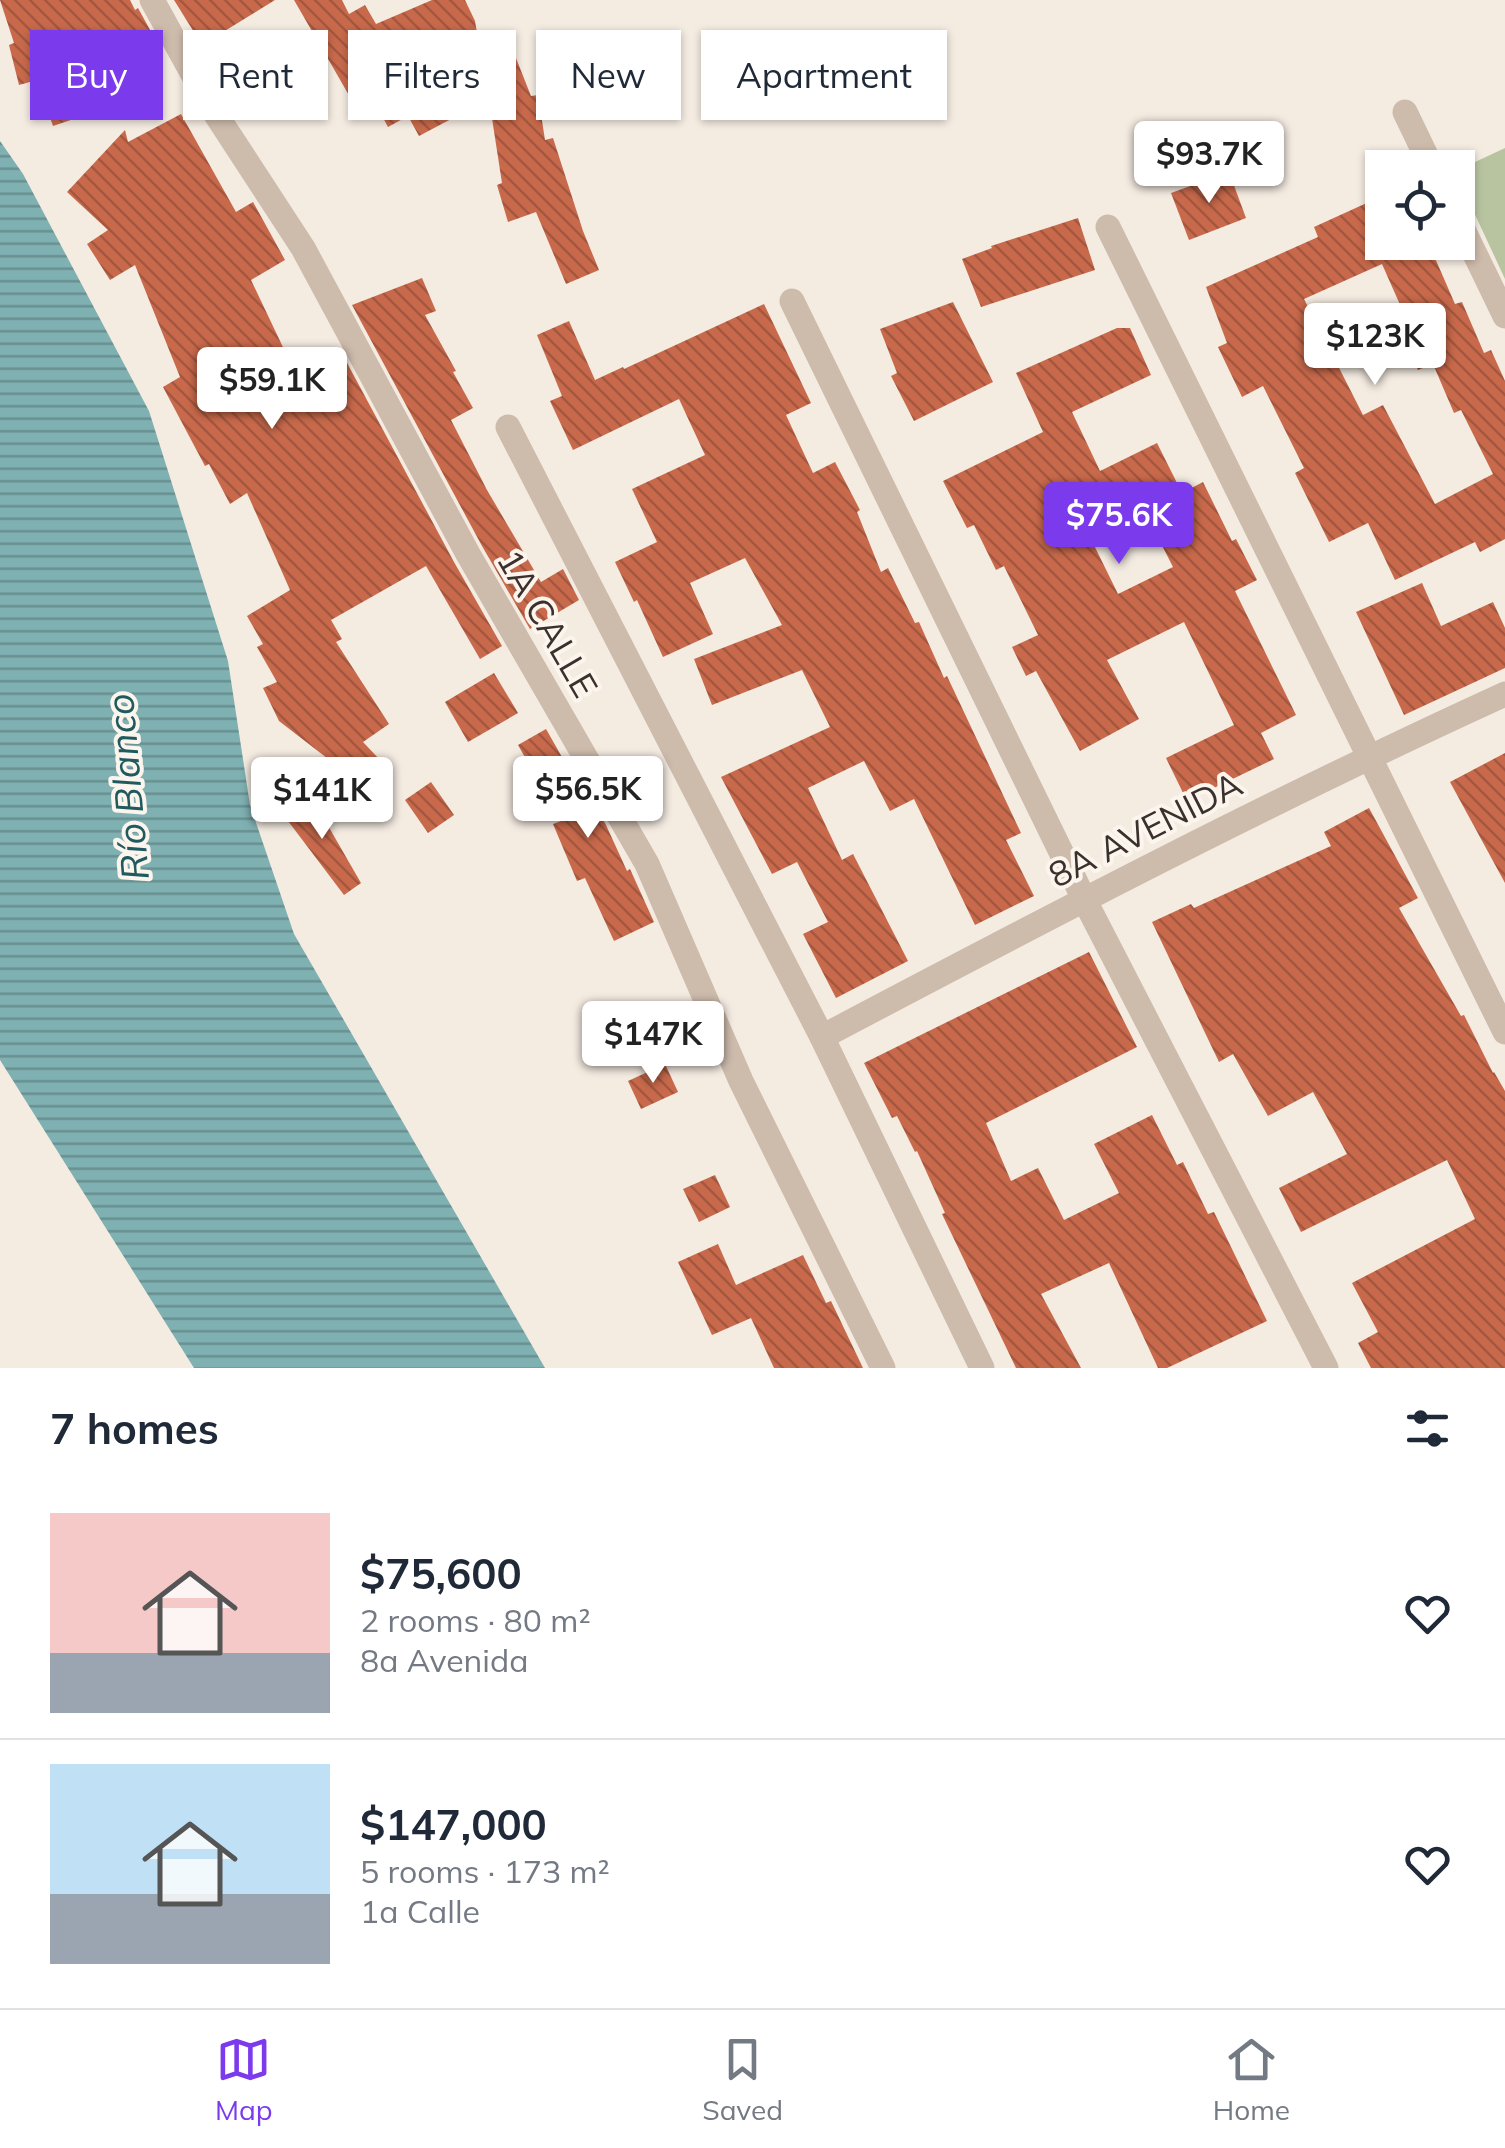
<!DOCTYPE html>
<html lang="en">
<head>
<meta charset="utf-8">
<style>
  body { margin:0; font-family:Mulish,sans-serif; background:#f6f6f7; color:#1f2937; height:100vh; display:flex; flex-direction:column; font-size:38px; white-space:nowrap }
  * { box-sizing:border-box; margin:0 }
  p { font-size:32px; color:#747a83 }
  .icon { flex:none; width:55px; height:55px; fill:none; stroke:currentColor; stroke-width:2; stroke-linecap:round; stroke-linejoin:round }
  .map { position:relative; height:1368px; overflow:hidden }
  .sheet { display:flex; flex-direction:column; background:#fff; flex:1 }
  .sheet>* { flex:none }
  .banner { position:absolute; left:30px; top:30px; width:1000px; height:90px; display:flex; gap:20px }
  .fabs { position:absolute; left:1365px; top:150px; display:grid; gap:20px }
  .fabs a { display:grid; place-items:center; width:110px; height:110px; border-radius:0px; background:#fff; box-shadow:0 2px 8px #0004; font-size:50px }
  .price { position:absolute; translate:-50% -85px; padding:0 22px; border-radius:10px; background:#fff; color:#222; font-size:32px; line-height:65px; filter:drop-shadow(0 2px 5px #0008) }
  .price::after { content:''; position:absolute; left:50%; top:60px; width:30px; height:22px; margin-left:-15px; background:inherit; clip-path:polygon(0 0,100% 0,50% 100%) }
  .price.selected { background:#7c3aed; color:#fff }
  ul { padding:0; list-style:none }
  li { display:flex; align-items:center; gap:30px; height:250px; padding:0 50px }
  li+li { border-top:2px solid #e0e1e3 }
  li span { display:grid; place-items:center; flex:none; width:280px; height:200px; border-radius:0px; color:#555 }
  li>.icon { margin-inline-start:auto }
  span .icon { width:120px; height:120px; fill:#fffc; stroke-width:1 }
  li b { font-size:42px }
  h2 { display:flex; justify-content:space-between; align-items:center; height:120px; padding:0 50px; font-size:42px }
  .chip { padding:0 35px; border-radius:0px; background:#fff; box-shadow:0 2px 8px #0004; font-size:35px; line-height:90px }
  .chip.selected { background:#7c3aed; color:#fff }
  .tabs { display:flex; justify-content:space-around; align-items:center; height:140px; border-top:2px solid #e0e1e3; background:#fff; font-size:28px; color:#747a83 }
  .tabs a { display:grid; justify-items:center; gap:5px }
  .tabs .selected { color:#7c3aed }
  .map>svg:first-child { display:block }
</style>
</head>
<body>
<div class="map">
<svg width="1505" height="1368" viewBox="0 0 1505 1368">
  <defs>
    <pattern id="water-rules" width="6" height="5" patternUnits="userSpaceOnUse" patternTransform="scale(2.5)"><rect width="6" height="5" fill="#7fb0b2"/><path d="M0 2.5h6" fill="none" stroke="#699091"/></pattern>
    <pattern id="building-back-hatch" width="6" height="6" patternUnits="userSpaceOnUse" patternTransform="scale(2.5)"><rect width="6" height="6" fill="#c8694b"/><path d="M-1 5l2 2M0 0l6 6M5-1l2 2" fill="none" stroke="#a4573f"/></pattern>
  </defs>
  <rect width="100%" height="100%" fill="#f4ebe1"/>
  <path fill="#b8c4a0" d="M 1505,148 L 1505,279 L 1458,178 L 1458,170 Z"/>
  <path fill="url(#water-rules)" d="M 0,141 L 23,174 L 149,411 L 228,661 L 250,805 L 294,934 L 545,1368 L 194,1368 L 0,1060 Z"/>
  <g fill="url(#building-back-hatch)" fill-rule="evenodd">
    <path d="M 0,0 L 130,0 L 135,10 L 138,8 L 155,39 L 106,58 L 118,104 L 53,126 L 37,80 L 19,85 L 9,45 L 14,43 Z"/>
    <path d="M 174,0 L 275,0 L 202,45 Z"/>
    <path d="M 294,0 L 342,0 L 349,14 L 365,5 L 376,24 L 432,0 L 465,0 L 475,21 L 479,44 L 506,33 L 531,96 L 538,95 L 545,140 L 553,138 L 583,231 L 599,270 L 566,284 L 536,212 L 508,222 L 497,185 L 502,183 L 489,99 L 419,136 L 408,116 L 388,127 L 367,88 L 350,97 Z"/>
    <path d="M 181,114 L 236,212 L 253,202 L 285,260 L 251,280 L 300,383 L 346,361 L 454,562 L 502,646 L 480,659 L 426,566 L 331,620 L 342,639 L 336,642 L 389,724 L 363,742 L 381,761 L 358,782 L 279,721 L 263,688 L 277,682 L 257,647 L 263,644 L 247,616 L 290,590 L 247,493 L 230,504 L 209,464 L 205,466 L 163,387 L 180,377 L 135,265 L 110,280 L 87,244 L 108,230 L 67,192 L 125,130 L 128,142 Z"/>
    <path d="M 1229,172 L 1246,218 L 1189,240 L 1171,193 Z"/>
    <path d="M 1382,196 L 1382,242 L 1428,242 L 1455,304 L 1462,302 L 1484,353 L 1491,350 L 1505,381 L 1505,539 L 1480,552 L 1475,542 L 1395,580 L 1368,523 L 1329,542 L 1295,473 L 1304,468 L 1263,386 L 1242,397 L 1218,347 L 1227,343 L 1206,287 L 1318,237 L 1314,227 ZM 1382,264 L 1409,325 L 1400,329 L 1418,370 L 1433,364 L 1454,413 L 1461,410 L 1493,474 L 1435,504 L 1383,405 L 1363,415 L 1304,299 Z"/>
    <path d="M 1078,218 L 1095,270 L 981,307 L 962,259 L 992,248 L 991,246 Z"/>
    <path d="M 422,278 L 436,311 L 425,315 L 456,371 L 453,372 L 473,408 L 451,420 L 487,490 L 541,582 L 563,569 L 579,600 L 530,629 L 482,546 L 352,305 Z"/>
    <path d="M 953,302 L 993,382 L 914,421 L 891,376 L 897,373 L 880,329 Z"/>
    <path d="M 764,304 L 811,403 L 786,415 L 813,473 L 835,462 L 860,510 L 857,512 L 881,572 L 888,568 L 915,623 L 919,622 L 944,678 L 947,676 L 1021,833 L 1006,840 L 1034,896 L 975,925 L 914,799 L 890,811 L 864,761 L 808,788 L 842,860 L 853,854 L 908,961 L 836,998 L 803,934 L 828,922 L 797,862 L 772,874 L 721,777 L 830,727 L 802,670 L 712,705 L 694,659 L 782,625 L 745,558 L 690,583 L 713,634 L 663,657 L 637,600 L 634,602 L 615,562 L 657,542 L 632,489 L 705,455 L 679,399 L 573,450 L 550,401 L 562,396 L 537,335 L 569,321 L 595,380 L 623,367 L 624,369 Z"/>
    <path d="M 1117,328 L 1130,328 L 1151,375 L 1072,412 L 1100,471 L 1157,443 L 1182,493 L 1203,482 L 1232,541 L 1236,539 L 1257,580 L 1235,591 L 1296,715 L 1261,733 L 1274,759 L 1187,801 L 1166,758 L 1234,725 L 1184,622 L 1107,660 L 1139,719 L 1080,751 L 1036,671 L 1026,676 L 1012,647 L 1038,635 L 1004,566 L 996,570 L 974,525 L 967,528 L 943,481 L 1043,432 L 1016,373 ZM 1142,506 L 1173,567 L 1118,594 L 1088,533 Z"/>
    <path d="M 1422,583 L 1441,626 L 1493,602 L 1505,628 L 1505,668 L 1404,715 L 1356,612 Z"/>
    <path d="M 494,673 L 518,713 L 468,742 L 445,702 Z"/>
    <path d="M 546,729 L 591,808 L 595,806 L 606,825 L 627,871 L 630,869 L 654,922 L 614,941 L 585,878 L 577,881 L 553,824 L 561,821 L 518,745 Z"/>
    <path d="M 1505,753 L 1505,883 L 1450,782 Z"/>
    <path d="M 431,782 L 454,815 L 428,833 L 405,800 Z"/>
    <path d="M 308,791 L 361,883 L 344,895 L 282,813 Z"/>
    <path d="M 1369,808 L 1418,898 L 1399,908 L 1461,1016 L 1464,1015 L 1493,1073 L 1494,1072 L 1505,1091 L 1505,1368 L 1371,1368 L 1358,1343 L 1378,1332 L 1352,1283 L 1475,1219 L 1447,1160 L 1301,1232 L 1279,1188 L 1347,1154 L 1313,1092 L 1268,1116 L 1233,1054 L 1219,1062 L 1152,922 L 1191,904 L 1194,908 L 1331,846 L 1324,832 Z"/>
    <path d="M 1089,952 L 1137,1047 L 986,1123 L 1011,1181 L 1038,1168 L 1064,1220 L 1119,1193 L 1094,1144 L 1152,1115 L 1177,1165 L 1183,1162 L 1208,1214 L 1214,1212 L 1267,1321 L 1167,1368 L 1158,1368 L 1109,1263 L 1041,1294 L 1081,1368 L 1016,1368 L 942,1214 L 945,1213 L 917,1151 L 915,1152 L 897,1116 L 892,1118 L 864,1063 Z"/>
    <path d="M 665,1064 L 678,1092 L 641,1109 L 628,1081 Z"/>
    <path d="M 715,1175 L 730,1207 L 699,1222 L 683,1189 Z"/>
    <path d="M 718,1244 L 736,1285 L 803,1255 L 826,1303 L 831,1301 L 863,1368 L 774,1368 L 751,1318 L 712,1335 L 678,1262 Z"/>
  </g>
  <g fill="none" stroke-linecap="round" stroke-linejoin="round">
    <g stroke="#cdbbac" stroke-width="25">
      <path d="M 152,0 L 211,107 L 303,248 L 468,554 L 647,864 L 741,1081 L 883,1368"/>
      <path d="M 1405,112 L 1432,168"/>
      <path d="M 1458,219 L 1505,316"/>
      <path d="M 1108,227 L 1505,1032"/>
      <path d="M 792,301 L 1084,899 L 1326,1368"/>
      <path d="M 508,427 L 822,1037 L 982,1368"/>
      <path d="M 822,1037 C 1047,918 1273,800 1505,694"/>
    </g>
  </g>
  <g text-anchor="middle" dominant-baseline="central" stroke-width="8" stroke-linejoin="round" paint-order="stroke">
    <g font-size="35" fill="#3b302b" stroke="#fbf5ee">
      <text transform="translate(548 623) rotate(60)">1A CALLE</text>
      <text transform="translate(1145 829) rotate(-27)">8A AVENIDA</text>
    </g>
    <g font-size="38" font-style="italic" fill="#1f5a5e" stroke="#fbf5ee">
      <text transform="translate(127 787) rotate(-95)">Río Blanco</text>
    </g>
  </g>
</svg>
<div class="fabs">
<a><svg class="icon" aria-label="locate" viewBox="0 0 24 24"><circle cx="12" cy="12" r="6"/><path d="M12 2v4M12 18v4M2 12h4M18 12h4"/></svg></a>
</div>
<b class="price" style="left:1209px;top:206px">$93.7K</b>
<b class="price" style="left:1375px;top:388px">$123K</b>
<b class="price" style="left:272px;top:432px">$59.1K</b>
<b class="price selected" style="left:1119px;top:567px">$75.6K</b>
<b class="price" style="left:588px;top:841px">$56.5K</b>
<b class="price" style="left:322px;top:842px">$141K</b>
<b class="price" style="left:653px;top:1086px">$147K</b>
<div class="banner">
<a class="chip selected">Buy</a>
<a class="chip">Rent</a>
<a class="chip">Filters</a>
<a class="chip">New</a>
<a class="chip">Apartment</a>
</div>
</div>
<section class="sheet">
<h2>7 homes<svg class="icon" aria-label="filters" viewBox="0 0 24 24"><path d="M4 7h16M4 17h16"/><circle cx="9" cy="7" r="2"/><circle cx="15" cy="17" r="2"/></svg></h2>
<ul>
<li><span style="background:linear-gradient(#f6c9c9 70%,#9aa5b1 0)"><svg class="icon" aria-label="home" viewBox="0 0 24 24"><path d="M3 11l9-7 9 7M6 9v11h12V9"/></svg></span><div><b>$75,600</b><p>2 rooms · 80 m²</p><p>8a Avenida</p></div><svg class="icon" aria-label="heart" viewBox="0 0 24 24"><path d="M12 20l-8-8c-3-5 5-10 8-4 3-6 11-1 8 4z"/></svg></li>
<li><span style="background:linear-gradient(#bfe0f5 65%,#9aa5b1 0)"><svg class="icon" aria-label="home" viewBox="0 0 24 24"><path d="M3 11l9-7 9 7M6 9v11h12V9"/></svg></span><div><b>$147,000</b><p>5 rooms · 173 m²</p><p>1a Calle</p></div><svg class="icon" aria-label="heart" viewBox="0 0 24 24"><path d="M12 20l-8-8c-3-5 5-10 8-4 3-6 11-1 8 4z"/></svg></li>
</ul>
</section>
<nav class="tabs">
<a class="selected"><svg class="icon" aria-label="map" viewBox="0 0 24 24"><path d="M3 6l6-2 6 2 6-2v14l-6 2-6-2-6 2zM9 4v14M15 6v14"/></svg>Map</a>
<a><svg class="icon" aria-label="saved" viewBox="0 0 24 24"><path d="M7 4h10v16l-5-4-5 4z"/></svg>Saved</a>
<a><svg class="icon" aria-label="home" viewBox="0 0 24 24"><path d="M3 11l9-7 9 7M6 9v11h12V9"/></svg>Home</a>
</nav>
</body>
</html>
